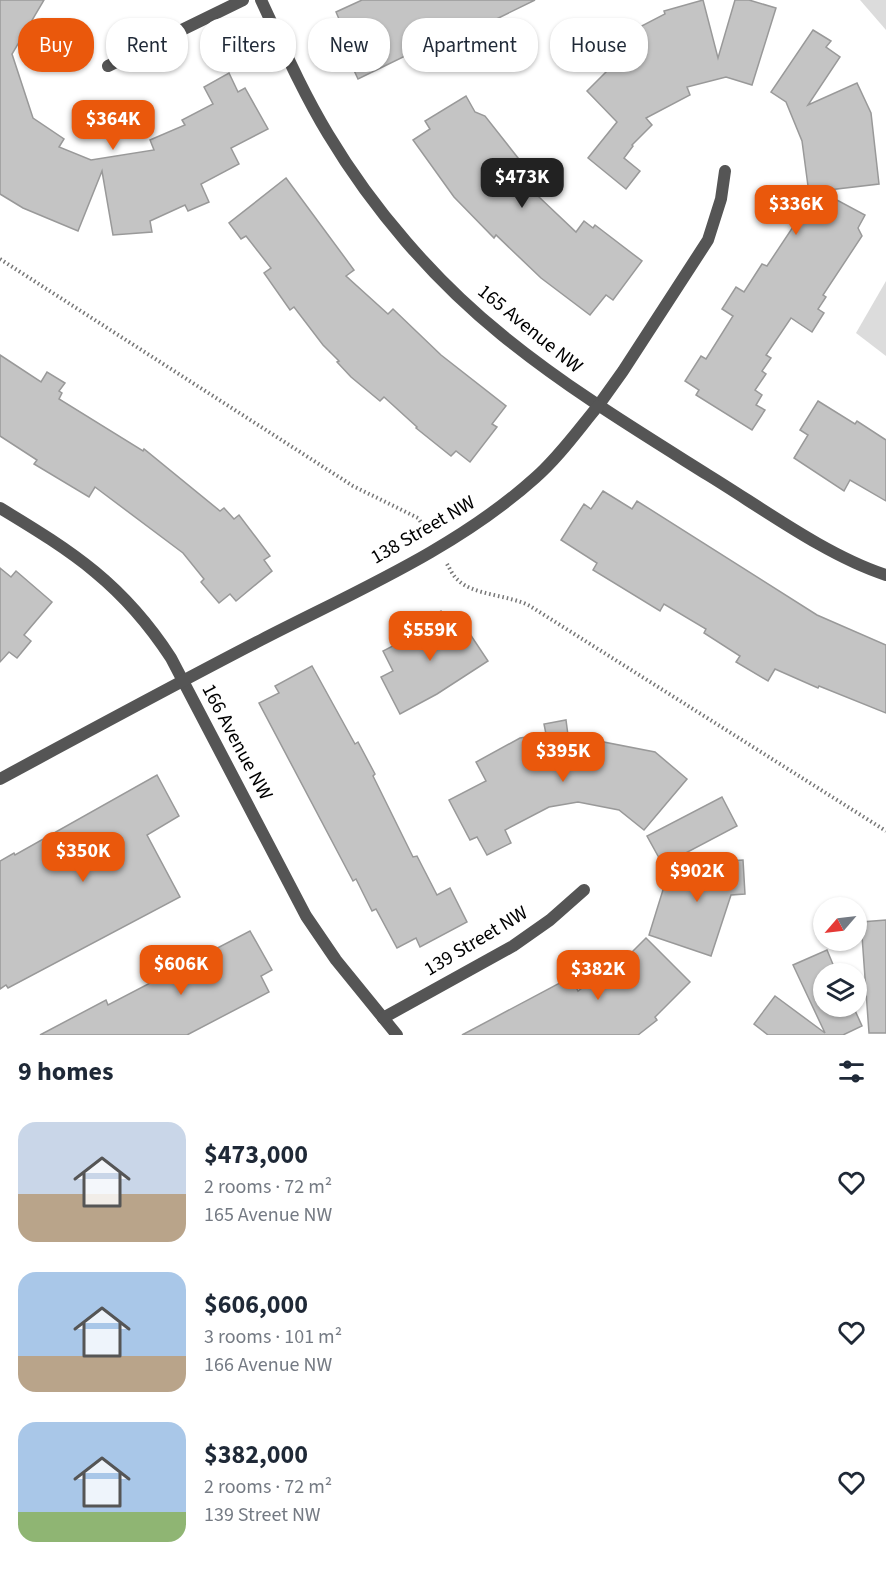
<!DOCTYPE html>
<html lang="en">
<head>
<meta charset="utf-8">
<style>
  body { margin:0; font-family:"Source Sans 3",sans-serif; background:#f2f2f3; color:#1f2937; height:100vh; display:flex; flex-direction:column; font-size:22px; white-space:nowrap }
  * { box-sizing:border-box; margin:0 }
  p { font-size:20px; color:#747a83 }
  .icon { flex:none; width:33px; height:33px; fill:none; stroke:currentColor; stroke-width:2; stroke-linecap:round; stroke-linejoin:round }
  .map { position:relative; height:1035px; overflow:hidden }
  .details { display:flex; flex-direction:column; background:#fff; flex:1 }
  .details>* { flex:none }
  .hud { position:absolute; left:18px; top:18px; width:850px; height:54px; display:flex; gap:12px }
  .needle { width:39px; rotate:242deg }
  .buttons { position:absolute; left:813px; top:897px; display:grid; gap:12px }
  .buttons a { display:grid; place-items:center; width:54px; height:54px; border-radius:50%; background:#fff; box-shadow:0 2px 4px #0004; font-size:30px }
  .price { position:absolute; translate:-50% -51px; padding:0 14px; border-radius:12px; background:#ea580c; color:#fff; font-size:20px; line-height:39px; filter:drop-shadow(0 2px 3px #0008) }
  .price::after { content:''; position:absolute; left:50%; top:36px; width:18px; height:14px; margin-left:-9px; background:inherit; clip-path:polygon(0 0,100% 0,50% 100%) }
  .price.on { background:#222; color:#fff }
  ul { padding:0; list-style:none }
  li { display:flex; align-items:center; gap:18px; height:150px; padding:0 18px }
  li span { display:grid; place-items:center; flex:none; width:168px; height:120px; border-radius:18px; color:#555 }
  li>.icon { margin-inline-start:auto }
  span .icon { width:72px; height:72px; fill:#fffc; stroke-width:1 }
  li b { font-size:26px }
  h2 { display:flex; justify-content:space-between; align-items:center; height:72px; padding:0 18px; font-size:26px }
  .chip { padding:0 21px; border-radius:24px; background:#fff; box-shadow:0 2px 4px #0004; font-size:21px; line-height:54px }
  .chip.on { background:#ea580c; color:#fff }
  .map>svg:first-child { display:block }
</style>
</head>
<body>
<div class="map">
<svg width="886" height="1035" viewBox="0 0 886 1035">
  <rect width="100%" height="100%" fill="#fff"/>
  <g fill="#dcdcdc">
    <path d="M 860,0 L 886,0 L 886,30 Z"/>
    <path d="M 886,281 L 886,356 L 856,333 Z"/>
  </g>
  <g fill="#c4c4c4" stroke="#999" stroke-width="1.5">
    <path d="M 0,0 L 44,0 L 12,54 L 33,118 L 64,139 L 59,147 L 91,160 L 154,150 L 150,140 L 185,125 L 182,120 L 213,104 L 204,87 L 229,73 L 238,92 L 245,88 L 268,129 L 231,148 L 239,164 L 201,184 L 209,202 L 188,211 L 185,205 L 150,221 L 152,232 L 113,235 L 102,171 L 78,231 L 23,208 L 0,194 Z"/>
    <path d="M 362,0 L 535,0 L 472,31 L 471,28 L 445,40 L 444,37 L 358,79 L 338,36 L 345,33 L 336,12 Z"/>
    <path d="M 703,0 L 718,58 L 735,0 L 749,0 L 776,8 L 752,85 L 726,77 L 687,87 L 690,95 L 646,118 L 652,125 L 632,145 L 633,146 L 624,158 L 640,171 L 626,189 L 588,158 L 617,122 L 587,91 L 625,53 L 621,45 L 633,38 L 630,32 L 665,14 L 664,11 Z"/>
    <path d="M 813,30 L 831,41 L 826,47 L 840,57 L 808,105 L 857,83 L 871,113 L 879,184 L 820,191 L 865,215 L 858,228 L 862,236 L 823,295 L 826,297 L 818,309 L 824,313 L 812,332 L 791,318 L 766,355 L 771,358 L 762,371 L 766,374 L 755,390 L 762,395 L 756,405 L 765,410 L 752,430 L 696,395 L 699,390 L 685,381 L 701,356 L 706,359 L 733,316 L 722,309 L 736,287 L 744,292 L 762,264 L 767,266 L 797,221 L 792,218 L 808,186 L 802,141 L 786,102 L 771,92 Z"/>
    <path d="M 466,96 L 475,112 L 485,116 L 518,158 L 513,162 L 543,192 L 539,197 L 576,232 L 584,221 L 593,228 L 595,225 L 642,261 L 613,300 L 606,295 L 590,315 L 541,278 L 496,235 L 494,238 L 454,197 L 413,140 L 430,129 L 425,121 Z"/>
    <path d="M 286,178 L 354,270 L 346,276 L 388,314 L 393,309 L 441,355 L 506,406 L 492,424 L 497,427 L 470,462 L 456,451 L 451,456 L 416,428 L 417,427 L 384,397 L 380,401 L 351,377 L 337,362 L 339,361 L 323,345 L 294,307 L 290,310 L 264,273 L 271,268 L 246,236 L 241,239 L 229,223 Z"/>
    <path d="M 0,355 L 41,382 L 47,372 L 65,383 L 59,391 L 62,393 L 59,399 L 143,451 L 144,449 L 220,511 L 224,508 L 234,519 L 239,515 L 270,556 L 264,560 L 272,571 L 236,601 L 230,594 L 219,603 L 201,582 L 204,579 L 183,553 L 95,487 L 89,497 L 34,464 L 37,460 L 0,436 Z"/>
    <path d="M 818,401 L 855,424 L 857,421 L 886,440 L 886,501 L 850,480 L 844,491 L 794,458 L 808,435 L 800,430 Z"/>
    <path d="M 603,491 L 632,509 L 637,501 L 817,615 L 886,645 L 886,713 L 819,686 L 818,688 L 775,669 L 768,681 L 736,662 L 740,656 L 704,633 L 706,629 L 664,604 L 660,611 L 593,570 L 597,563 L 561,540 L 584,504 L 591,509 Z"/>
    <path d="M 0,568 L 11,577 L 16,571 L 52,602 L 24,635 L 31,641 L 17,658 L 9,652 L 0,662 Z"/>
    <path d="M 441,611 L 455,630 L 464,625 L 488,661 L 437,694 L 400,714 L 381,677 L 393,671 L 383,651 L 418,633 L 415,628 Z"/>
    <path d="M 312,666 L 355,744 L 358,742 L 375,774 L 373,776 L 413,857 L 417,856 L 437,895 L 450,888 L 467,922 L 420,947 L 416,938 L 397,948 L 376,909 L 372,911 L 356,879 L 353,881 L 259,703 L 279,693 L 275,686 Z"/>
    <path d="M 566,720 L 568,735 L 655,752 L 687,779 L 644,830 L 619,810 L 578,802 L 549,807 L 505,830 L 511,843 L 487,855 L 477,837 L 470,840 L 449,800 L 486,781 L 476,762 L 520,738 L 546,734 L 544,724 Z"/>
    <path d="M 157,775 L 179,816 L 147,835 L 180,897 L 8,988 L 6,985 L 0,989 L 0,861 L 14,853 L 15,855 Z"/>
    <path d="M 722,797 L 737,826 L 663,865 L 647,836 Z"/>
    <path d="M 743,860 L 745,894 L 731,895 L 711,956 L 649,935 L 671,864 Z"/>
    <path d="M 886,920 L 886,1033 L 869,1033 L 861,922 Z"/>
    <path d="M 250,931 L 272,970 L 261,976 L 269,992 L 187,1035 L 40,1035 L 106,1000 L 108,1005 Z"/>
    <path d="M 646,938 L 690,982 L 655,1017 L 657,1020 L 638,1035 L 462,1035 L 571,977 L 578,991 L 613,964 L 616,968 Z"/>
    <path d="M 827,950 L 837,974 L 824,974 L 824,1006 L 853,1006 L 862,1026 L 843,1035 L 768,1035 L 754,1024 L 775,996 L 825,1033 L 793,965 Z"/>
  </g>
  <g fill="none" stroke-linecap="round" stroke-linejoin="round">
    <g stroke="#777" stroke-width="4" stroke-dasharray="1.5 3" stroke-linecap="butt">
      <path d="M 0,259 L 353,486 L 418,518 L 428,532"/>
      <path d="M 447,564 C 450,569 453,576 458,580 C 472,595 510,595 530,606 L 886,831"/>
    </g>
    <g stroke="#555" stroke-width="12">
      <path d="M 108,66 L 243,0"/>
      <path d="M 598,406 L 623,371 L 708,240 L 721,199 L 725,171"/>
      <path d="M 0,508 C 73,552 123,584 171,658 L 306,916 L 336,960 L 397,1035"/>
      <path d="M 383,1018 L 513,946 L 550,920 L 584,890"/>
    </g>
    <g stroke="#555" stroke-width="12">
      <path d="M 261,0 C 282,45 302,91 328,134 C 373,209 434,280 502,335 C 567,388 638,431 708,475 C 762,508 827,556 886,575"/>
      <path d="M 0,779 C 87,732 174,685 261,640 C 354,592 456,549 535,478 C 559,457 578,430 598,406"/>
    </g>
  </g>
  <g text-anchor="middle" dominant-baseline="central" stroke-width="6" stroke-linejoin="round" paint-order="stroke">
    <g font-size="20" fill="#000" stroke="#fff">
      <text transform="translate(530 329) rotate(39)">165 Avenue NW</text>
      <text transform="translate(423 530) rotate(-30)">138 Street NW</text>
      <text transform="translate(237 742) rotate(62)">166 Avenue NW</text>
      <text transform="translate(476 941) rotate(-31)">139 Street NW</text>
    </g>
  </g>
</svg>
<div class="buttons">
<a><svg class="needle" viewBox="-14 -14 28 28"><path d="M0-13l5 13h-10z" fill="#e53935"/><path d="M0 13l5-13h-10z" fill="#747a83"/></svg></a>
<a><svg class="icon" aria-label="layers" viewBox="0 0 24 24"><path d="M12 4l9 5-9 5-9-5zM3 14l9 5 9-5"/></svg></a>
</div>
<b class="price" style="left:113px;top:151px">$364K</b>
<b class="price on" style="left:522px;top:209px">$473K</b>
<b class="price" style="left:796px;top:236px">$336K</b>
<b class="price" style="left:430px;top:662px">$559K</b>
<b class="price" style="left:563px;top:783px">$395K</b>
<b class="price" style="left:83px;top:883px">$350K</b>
<b class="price" style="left:697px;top:903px">$902K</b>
<b class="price" style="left:181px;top:996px">$606K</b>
<b class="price" style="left:598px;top:1001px">$382K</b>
<div class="hud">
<a class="chip on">Buy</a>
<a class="chip">Rent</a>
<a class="chip">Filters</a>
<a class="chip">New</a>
<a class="chip">Apartment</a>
<a class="chip">House</a>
</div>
</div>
<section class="details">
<h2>9 homes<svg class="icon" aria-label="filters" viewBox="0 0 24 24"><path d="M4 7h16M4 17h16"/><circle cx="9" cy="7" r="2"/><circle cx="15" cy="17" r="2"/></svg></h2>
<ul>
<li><span style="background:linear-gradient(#c9d6e8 60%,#b9a48a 0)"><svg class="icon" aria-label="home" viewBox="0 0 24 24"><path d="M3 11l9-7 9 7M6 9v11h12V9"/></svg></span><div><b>$473,000</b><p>2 rooms · 72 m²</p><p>165 Avenue NW</p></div><svg class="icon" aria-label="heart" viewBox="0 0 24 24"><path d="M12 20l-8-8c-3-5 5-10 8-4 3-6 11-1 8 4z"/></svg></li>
<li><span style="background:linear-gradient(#a9c7e8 70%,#b9a48a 0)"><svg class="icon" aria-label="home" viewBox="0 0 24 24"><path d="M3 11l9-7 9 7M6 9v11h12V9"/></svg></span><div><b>$606,000</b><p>3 rooms · 101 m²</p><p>166 Avenue NW</p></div><svg class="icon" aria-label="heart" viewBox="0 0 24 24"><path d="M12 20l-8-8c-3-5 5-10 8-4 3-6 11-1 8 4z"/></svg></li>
<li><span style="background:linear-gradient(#a9c7e8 75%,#8fb573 0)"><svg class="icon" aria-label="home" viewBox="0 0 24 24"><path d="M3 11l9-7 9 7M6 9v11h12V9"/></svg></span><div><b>$382,000</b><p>2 rooms · 72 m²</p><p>139 Street NW</p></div><svg class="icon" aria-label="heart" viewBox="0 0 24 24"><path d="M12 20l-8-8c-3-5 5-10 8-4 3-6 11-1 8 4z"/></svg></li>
</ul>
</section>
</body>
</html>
